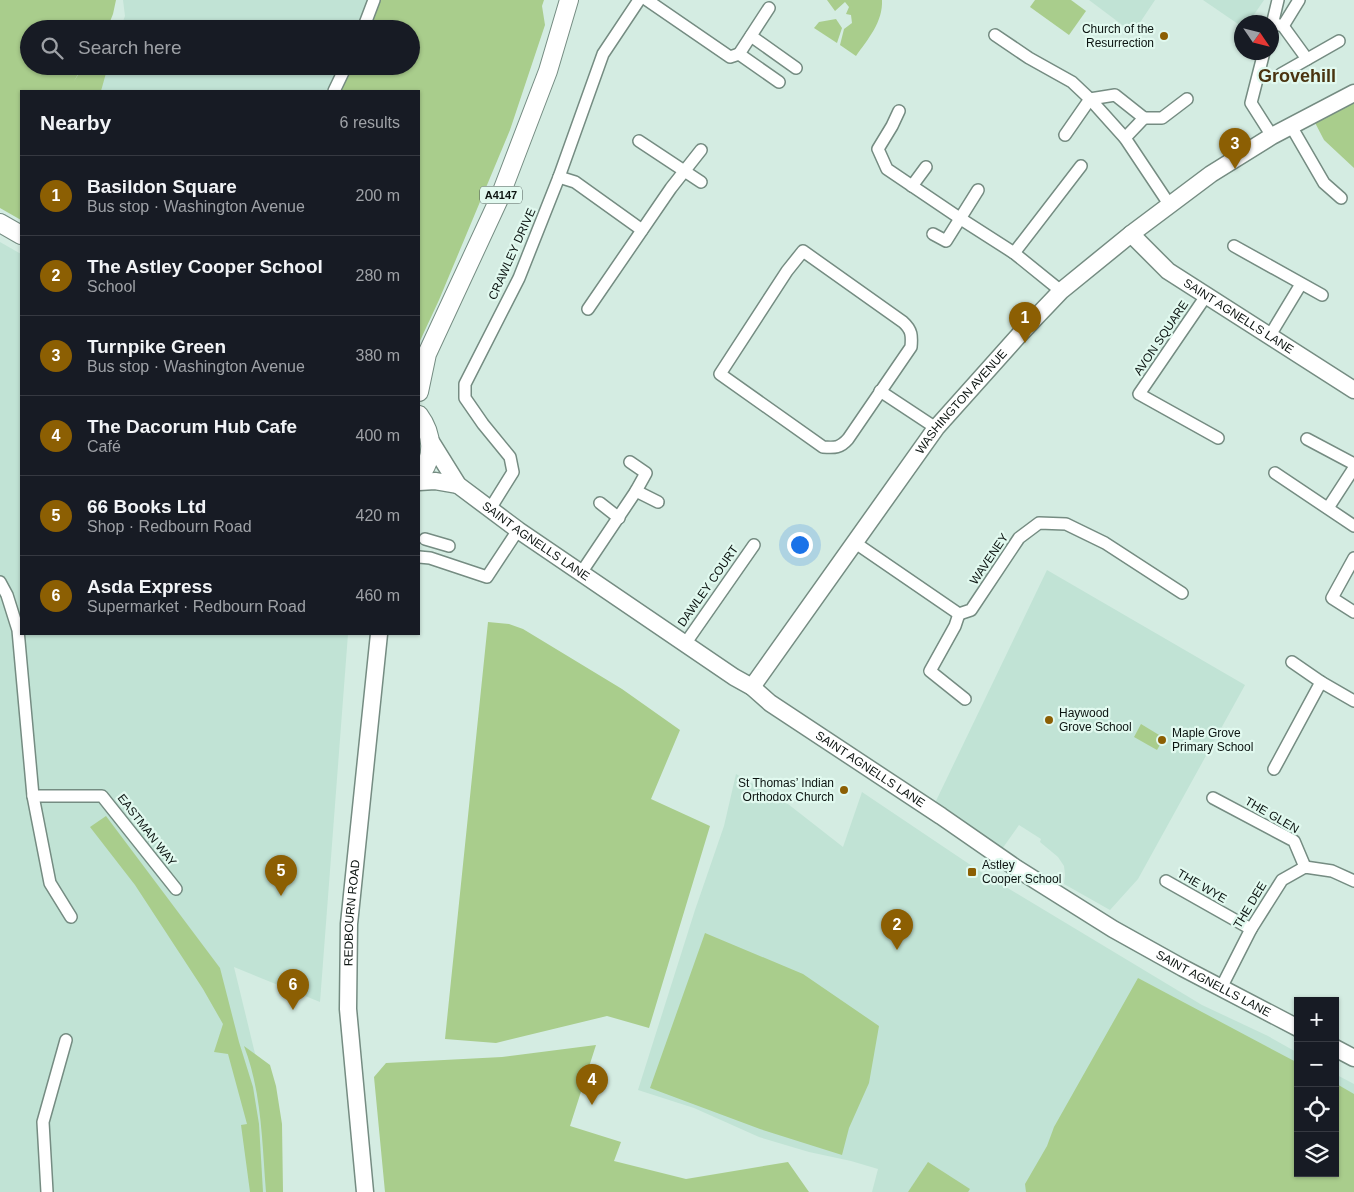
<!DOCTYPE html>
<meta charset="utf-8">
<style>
:root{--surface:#171b24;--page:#20242c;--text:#f1f3f6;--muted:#9ea1a6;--line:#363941;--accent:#8c5f03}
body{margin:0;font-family:Helvetica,sans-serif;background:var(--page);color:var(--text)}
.controls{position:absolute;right:15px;bottom:15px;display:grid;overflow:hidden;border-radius:0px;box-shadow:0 1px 4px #0004}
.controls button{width:45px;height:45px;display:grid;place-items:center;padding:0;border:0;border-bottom:1px solid var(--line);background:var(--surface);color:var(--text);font:25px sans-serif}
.compass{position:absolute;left:1234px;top:15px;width:45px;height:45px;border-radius:50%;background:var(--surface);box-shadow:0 1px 4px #0004;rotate:125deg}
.you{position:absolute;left:799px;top:544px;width:18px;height:18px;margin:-12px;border:4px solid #fff;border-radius:50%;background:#1a73e8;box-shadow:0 0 0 8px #1a73e833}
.badge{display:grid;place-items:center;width:32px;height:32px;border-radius:50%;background:var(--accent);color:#fff;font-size:16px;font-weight:700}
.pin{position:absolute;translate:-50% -41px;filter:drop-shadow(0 1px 2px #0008)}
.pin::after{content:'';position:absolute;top:26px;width:18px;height:15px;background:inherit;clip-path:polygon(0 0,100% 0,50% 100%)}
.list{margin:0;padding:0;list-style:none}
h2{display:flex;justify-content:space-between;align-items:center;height:65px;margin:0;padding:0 20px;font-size:21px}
h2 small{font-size:16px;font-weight:400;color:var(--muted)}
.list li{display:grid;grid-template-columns:32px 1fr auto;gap:15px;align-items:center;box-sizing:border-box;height:80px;padding:0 20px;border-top:1px solid var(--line)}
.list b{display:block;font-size:19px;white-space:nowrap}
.list p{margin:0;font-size:16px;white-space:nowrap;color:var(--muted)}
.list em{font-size:16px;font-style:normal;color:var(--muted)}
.icon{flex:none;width:28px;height:28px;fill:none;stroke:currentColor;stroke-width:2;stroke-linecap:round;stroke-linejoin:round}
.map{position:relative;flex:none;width:1354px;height:1192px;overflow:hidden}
.search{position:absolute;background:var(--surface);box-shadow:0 1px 4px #0004;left:20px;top:20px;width:400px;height:55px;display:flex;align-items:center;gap:12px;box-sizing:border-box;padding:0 18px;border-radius:28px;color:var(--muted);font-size:19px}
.panel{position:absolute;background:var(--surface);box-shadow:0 1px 4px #0004;left:20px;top:90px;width:400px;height:545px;border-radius:0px}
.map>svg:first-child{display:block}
</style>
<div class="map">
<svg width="1354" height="1192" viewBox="0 0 1354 1192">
<rect width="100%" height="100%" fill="#d4ece2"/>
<g fill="#c1e3d5">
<polygon points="123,0 369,0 358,29 120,29 125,16"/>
<polygon points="1089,0 1155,0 1133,33"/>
<polygon points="1203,0 1264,0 1249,22 1242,22 1241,26"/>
<polygon points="107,66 339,66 327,91 99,91"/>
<polygon points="0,242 21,254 21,634 348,634 320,1002 234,967 259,1070 272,1192 0,1192"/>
<polygon points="1047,570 1245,685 1138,879 1110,910 1064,884 1065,875 1064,866 1058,857 1040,842 1041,839 1019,825 1002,849 935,803"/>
<polygon points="736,774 788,804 843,847 862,792 981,872 1202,1005 1268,1036 1298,1053 1298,1173 1335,1173 1335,1074 1354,1084 1354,1192 872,1192 878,1169 851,1161 809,1152 759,1137 694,1108 638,1090 695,910 724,826"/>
</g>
<g fill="#a9cd8c">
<polygon points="0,0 116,0 113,14 107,29 29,29 29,66 83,66 74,81 84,66 108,66 101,91 21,91 21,220 0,208"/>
<polygon points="379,0 544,0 542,6 545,25 510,130 439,300 419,343 419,91 340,91 352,66 411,66 411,29 369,29"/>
<path d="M817 0H882C883 22 868 39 856 56L840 45 844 29 852 23 851 15 846 14 849 7 845 2 835 11 827 0Z"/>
<polygon points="1035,0 1071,0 1086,11 1069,35 1030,7"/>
<polygon points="836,19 842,28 837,43 814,28 819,22"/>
<polygon points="1354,93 1354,168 1324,140 1311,115"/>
<polygon points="488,622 509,624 523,629 622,689 680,730 651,799 710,826 649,1028 607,1016 496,1043 445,1039"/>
<polygon points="1141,724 1164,738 1157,750 1134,737"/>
<polygon points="106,816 220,968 239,1042 253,1087 259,1124 263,1192 250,1192 241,1125 247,1124 228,1054 214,1052 223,1024 203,989 135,885 90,827"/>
<polygon points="705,933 803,974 879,1026 869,1083 849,1128 842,1155 760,1129 650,1088"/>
<polygon points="1138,978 1298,1063 1298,1173 1335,1173 1335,1083 1354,1094 1354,1192 1026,1192 1025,1184 1047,1146 1054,1127"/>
<polygon points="596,1045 570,1126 621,1142 614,1161 686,1179 788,1162 809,1192 385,1192 374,1077 386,1063 502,1057"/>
<path d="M244 1046 270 1065 276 1086 282 1124 283 1192H266C262 1143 262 1093 244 1046Z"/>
<polygon points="928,1162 970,1189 968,1192 908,1192"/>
</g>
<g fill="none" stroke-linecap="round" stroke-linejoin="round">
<g stroke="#758c82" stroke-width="14">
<g id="street">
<polyline points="647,0 730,57 739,54 779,82"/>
<polyline points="1272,23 1283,26 1307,59"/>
<polyline points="1272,25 1278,0"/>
<polyline points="1283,26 1299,0"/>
<polyline points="363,29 374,0"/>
<polyline points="995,35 1029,58 1072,82 1090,99 1125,138 1169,204"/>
<polyline points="751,36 796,68"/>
<polyline points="1264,52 1251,103 1272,136"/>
<polyline points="739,54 769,8"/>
<polyline points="1281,74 1339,41"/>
<polyline points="334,91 346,66"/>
<polyline points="899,111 892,126 878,149 887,169 961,219 1014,253 1061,291"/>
<polyline points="1144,118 1162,118 1187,99"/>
<polyline points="1291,126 1324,183 1341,198"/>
<polyline points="1065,135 1090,99 1115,95 1144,118 1125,138"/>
<polyline points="639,141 701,182"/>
<polyline points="559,177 575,182 642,230"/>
<polyline points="912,186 926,167"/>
<polyline points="933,234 946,241 978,190"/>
<polyline points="1234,246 1322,295"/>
<path d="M803 251 903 322C912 330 912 336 911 347L848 439C840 448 835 448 823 447L720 374 787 271Z"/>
<polyline points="1014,253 1081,166"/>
<polyline points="1206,296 1139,394 1218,438"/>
<polyline points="588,309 671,188 701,150"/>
<polyline points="1269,337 1301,284"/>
<polyline points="880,391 936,428"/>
<polyline points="1307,439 1354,464"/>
<polyline points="1275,473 1354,526"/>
<polyline points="636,491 658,502"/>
<polyline points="600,503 619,518"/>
<polyline points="1328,508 1354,468"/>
<polyline points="490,509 513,472 510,457 483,424 465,398 465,384 519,278 559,177 603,54 639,0"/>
<polyline points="425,539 449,546"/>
<polyline points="854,542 959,614 971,610 1019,538 1039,523 1066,524 1105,543 1182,593"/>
<polyline points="419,557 430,558 487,577 518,530"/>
<polyline points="1354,558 1332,598 1354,612"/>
<polyline points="581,573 636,491 646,473 630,462"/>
<polyline points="0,582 7,595 18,630 33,796 50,883 71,917"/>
<polyline points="959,614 955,626 930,671 965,699"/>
<polyline points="685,644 754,545"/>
<polyline points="1292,662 1321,682 1354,701"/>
<polyline points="1274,769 1321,682"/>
<polyline points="33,796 102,796 176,889"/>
<polyline points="1213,798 1294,841 1305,867"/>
<polyline points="1166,881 1251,929"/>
<polyline points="1221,988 1251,929 1282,880 1305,867 1332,871 1354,881"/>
<polyline points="47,1192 43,1122 66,1040"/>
</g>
</g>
<g stroke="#758c82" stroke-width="19">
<g id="secondary">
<path id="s1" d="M1131 234 1168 271 1354 390"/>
<path id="s2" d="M430 440 458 485 518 530 734 677 752 687 770 703 941 816 1016 868 1113 929 1183 968 1298 1028"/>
<polyline points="419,482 435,481 458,485"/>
<path id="s3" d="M752 687 936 428 1020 334 1061 291 1131 234 1211 174 1272 136 1354 93"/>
<polyline points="1335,1048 1354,1058"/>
<path id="s4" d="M365 1192 348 1009 349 924 379 634"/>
</g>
</g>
<g stroke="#758c82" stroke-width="20">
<g id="primary">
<polyline points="0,223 21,235"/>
<polyline points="419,392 427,354 499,199 548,71 569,0"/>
<path d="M419 415C433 434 435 458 419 476"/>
</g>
</g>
<use href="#street" stroke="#fff" stroke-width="11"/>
<use href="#secondary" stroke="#fff" stroke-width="16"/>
<use href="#primary" stroke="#fff" stroke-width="18"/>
</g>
<g fill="#8c5f03" stroke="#e1f9ef" stroke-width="2">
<circle cx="1164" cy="36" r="5"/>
<circle cx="1049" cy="720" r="5"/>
<circle cx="1162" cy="740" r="5"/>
<circle cx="844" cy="790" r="5"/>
<rect x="967" y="867" width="10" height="10" rx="2.5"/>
</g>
<g text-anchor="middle" stroke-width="4.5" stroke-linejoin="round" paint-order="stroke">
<rect fill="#e1f9ef" stroke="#4c5954" stroke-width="1" x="480" y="186.5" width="42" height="17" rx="4"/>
<g font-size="11" font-weight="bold" fill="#0c1411">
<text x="501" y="199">A4147</text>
</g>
<g font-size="12" fill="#0c1411" stroke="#e1f9ef" text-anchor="start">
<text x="1154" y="33" text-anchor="end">Church of the<tspan x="1154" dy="14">Resurrection</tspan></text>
<text x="1059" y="717">Haywood<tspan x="1059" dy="14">Grove School</tspan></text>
<text x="1172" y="737">Maple Grove<tspan x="1172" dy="14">Primary School</tspan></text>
<text x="834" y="787" text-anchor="end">St Thomas’ Indian<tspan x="834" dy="14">Orthodox Church</tspan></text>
<text x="982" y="869">Astley<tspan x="982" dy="14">Cooper School</tspan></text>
</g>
<g font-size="12" fill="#0c1411" stroke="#e1f9ef">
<text transform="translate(512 254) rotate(-66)" y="4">CRAWLEY DRIVE</text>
<text dy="4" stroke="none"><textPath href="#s1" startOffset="136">SAINT AGNELLS LANE</textPath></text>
<text transform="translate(1161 338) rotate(-56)" y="4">AVON SQUARE</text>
<text dy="4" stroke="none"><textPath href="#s3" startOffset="354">WASHINGTON AVENUE</textPath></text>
<text dy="4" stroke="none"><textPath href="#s2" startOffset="149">SAINT AGNELLS LANE</textPath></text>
<text transform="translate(989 559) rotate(-56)" y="4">WAVENEY</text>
<text transform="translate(708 586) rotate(-55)" y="4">DAWLEY COURT</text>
<text dy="4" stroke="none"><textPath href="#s2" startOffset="554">SAINT AGNELLS LANE</textPath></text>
<text transform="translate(1272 815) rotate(30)" y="4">THE GLEN</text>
<text transform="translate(147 830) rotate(52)" y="4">EASTMAN WAY</text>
<text transform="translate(1202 886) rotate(30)" y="4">THE WYE</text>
<text transform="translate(1250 905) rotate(-59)" y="4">THE DEE</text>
<text dy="4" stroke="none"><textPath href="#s4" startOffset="280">REDBOURN ROAD</textPath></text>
<text dy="4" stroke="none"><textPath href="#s2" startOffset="959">SAINT AGNELLS LANE</textPath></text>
</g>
<g font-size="18" font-weight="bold" fill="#4a3410" stroke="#e1f9ef">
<text x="1297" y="82">Grovehill</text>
</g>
</g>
</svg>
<div class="controls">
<button>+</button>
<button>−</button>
<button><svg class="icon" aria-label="locate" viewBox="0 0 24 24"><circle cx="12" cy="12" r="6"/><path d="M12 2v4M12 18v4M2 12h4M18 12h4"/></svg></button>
<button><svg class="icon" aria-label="layers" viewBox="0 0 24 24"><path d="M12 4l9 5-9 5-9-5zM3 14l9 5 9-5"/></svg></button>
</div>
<svg class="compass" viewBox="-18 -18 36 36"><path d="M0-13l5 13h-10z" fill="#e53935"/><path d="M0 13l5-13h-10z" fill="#9ea1a6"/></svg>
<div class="you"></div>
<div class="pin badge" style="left:1025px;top:343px">1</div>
<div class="pin badge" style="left:897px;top:950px">2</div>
<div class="pin badge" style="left:1235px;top:169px">3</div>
<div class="pin badge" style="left:592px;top:1105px">4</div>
<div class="pin badge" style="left:281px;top:896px">5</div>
<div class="pin badge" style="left:293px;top:1010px">6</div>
<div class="search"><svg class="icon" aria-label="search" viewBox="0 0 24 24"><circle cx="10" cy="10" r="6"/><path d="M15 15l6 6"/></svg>Search here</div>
<section class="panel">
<h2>Nearby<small>6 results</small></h2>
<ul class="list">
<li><span class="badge">1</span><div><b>Basildon Square</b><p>Bus stop · Washington Avenue</p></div><em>200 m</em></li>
<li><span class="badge">2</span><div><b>The Astley Cooper School</b><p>School</p></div><em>280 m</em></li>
<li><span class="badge">3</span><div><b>Turnpike Green</b><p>Bus stop · Washington Avenue</p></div><em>380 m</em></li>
<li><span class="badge">4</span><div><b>The Dacorum Hub Cafe</b><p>Café</p></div><em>400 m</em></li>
<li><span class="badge">5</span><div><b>66 Books Ltd</b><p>Shop · Redbourn Road</p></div><em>420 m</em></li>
<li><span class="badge">6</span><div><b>Asda Express</b><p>Supermarket · Redbourn Road</p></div><em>460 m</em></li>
</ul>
</section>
</div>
